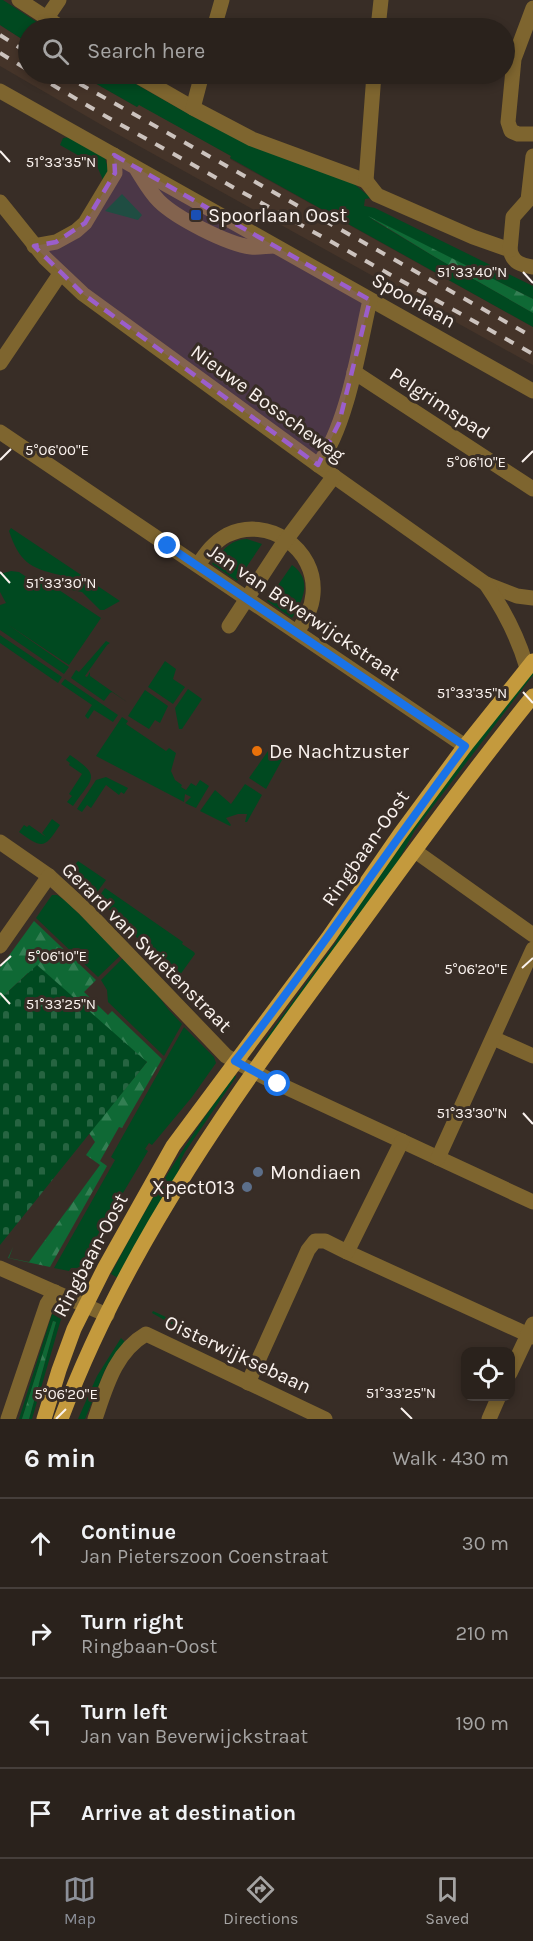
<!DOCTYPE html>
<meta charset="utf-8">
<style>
:root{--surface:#2a221c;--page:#362f29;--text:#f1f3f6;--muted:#a5a4a3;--line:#463f3b;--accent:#8c9099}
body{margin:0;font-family:Karla,sans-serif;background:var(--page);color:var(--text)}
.controls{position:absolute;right:18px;bottom:18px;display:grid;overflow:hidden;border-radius:12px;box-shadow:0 3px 9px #0003}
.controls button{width:54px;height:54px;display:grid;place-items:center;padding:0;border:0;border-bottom:2px solid var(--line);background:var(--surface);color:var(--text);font:30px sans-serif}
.stop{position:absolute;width:18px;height:18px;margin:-14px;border:4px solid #1a73e8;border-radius:50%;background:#fff}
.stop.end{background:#1a73e8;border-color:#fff;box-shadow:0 2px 6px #0008}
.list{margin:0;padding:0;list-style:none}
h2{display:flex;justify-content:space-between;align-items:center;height:78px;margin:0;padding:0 24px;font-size:26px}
h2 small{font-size:20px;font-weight:400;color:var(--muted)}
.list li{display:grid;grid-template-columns:39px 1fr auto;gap:18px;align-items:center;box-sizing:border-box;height:90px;padding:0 24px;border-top:2px solid var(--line)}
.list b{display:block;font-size:22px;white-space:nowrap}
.list p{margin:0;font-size:20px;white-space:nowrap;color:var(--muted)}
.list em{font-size:20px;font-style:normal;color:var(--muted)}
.icon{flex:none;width:33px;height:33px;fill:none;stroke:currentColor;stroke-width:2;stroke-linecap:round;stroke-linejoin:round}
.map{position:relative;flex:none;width:533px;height:1419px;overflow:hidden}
.search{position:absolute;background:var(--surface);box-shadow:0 3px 9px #0003;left:18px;right:18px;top:18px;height:66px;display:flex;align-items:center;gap:15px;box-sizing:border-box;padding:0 21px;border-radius:33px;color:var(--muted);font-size:22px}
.sheet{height:438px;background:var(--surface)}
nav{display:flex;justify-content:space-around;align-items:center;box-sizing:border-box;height:84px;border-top:2px solid var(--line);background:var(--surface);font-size:16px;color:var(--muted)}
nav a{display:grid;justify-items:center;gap:3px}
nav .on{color:var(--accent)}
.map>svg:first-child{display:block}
</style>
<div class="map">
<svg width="533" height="1419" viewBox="0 0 533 1419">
<defs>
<pattern id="forest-firs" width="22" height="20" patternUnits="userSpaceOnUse" patternTransform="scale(1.5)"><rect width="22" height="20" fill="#0f6935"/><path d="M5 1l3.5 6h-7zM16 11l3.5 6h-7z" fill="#337f53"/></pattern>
<pattern id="cemetery-stones" width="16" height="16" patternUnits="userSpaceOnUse" patternTransform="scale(1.5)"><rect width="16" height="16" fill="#004920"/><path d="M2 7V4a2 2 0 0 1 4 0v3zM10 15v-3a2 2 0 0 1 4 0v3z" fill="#266441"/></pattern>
</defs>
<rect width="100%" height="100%" fill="#382d26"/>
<polygon fill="#453429" points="0,25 28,43 28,74 79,74 137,107 139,104 231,156 230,159 533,327 533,365 112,131 0,66"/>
<g fill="#004920">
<polygon points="0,0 3,0 46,28 28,28 28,43 0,25"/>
<polygon points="79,74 118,74 194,117 347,178 371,198 365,199 364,206 375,208 533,286 533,299 370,218 435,257 533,313 533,327 230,158 231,156 139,105 137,107"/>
<polygon points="71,137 105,158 109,172 103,180 97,166 60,145 63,138"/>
<polygon points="122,194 142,215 138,220 105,211"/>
<path d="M11 528 120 601 104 610H100L82 592 67 589 57 582 61 578 60 575C29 568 19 561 9 531Z"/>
<path d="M247 539 262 544 237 581 212 564C222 551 229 540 247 539Z"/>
<path d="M292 565C313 580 303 600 292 618L267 601Z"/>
<polygon points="11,571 19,572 28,578 38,576 101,618 69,665 7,624 69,667 64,674 0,630 0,605 6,603 0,592 0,574"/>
<polygon points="0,635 62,677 58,683 0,643"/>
<polygon points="106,641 110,643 107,645 85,676 87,677 90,672 90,676 127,702 112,692 110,693 104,701 71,678 76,670 79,672"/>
<polygon points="165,661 176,669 173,679 185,687 173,704 148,687"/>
<polygon points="533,669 533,675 415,830 396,865 356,922 351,920 350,922 354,925 268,1043 265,1040 336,942 349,916 458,765"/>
<polygon points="65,679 118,715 113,722 94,710 88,719 85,716 92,705 61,684"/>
<polygon points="188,689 202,699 182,729 179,729 175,708"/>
<polygon points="145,690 168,706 160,723 155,720 149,729 128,716"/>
<polygon points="122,717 128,721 126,724 166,751 169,748 176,753 171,771 175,780 182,785 181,787 186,790 191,783 196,786 200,780 209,786 196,808 185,803 191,797 185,794 184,802 96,756"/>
<polygon points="268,751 282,760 266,789 249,778"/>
<path d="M70 755C102 777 93 777 73 806L67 802 72 796 69 794 82 774 69 765 70 763 66 760Z"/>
<polygon points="106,777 128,788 124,794 121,792 119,795 106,785 91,808 87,805 82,812 77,809 96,780"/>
<polygon points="245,784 262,795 247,822 245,822 247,814 238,814 226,818 231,825 230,826 200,811 215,790 231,804"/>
<path d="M52 819 60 825C44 849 43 849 19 832L24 825 27 827 29 825 46 837 42 833Z"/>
<polygon points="78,861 106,880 95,895 71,870"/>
<polygon points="105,888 183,942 182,944 194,952 195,954 177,979 110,910 106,908 107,906 98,898"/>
<polygon points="52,895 57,895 66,901 121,955 98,977 36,918"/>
<polygon points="123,958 151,986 168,1009 182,1024 164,1056 108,1002 107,990 101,980"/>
<polygon points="184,1027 214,1057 216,1063 192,1097 152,1145 149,1143 145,1149 148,1151 117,1203 82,1268 71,1268 69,1271 54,1268 115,1160 111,1157"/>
<path d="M235 1075 236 1077 185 1152 181 1160 178 1173 120 1279 111 1274C147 1204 188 1138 235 1075Z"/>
<polygon points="153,1311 241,1352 241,1355 249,1355 242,1361 230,1357 152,1313"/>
<polygon points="52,1314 61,1319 32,1419 29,1419 56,1322 53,1321 22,1419 19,1419"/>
<polygon points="121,1338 125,1342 105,1370 85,1419 78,1419 97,1376"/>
</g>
<g fill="url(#forest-firs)">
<polygon points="368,216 533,299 533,313 435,257"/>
<polygon points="34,921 96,980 84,992 108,1015 112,1011 162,1059 122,1128 119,1127 100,1161 107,1166 50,1267 8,1258 13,1247 9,1258 29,1262 100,1165 86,1155 95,1142 89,1133 147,1062 28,973 0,999 0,968"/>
<polygon points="53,1321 56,1322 29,1419 22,1419"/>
</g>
<polygon fill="url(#cemetery-stones)" points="37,965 147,1062 0,1245 0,999"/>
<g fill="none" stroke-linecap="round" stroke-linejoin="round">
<g stroke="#7e652f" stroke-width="15">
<polyline points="19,0 62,28"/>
<polyline points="533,8 514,59 508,122 511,131 518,134 533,134"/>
<polyline points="46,19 59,0"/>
<polyline points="214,28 222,0"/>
<polyline points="378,28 381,0"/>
<polyline points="134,74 193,108 252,139 366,181"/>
<polyline points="0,91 533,391"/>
<polyline points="193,108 202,74"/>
<path d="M137 170C144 181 150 192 159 201 176 218 227 244 251 247 258 248 267 246 274 246"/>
<path d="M366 181 377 195 473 237 510 250C513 263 521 265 533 267"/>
<polyline points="366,181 374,74"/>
<polyline points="0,202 45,258 83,294 318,465 486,584 517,596 533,598"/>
<polyline points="34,246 56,242 76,231 85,223 115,173 114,155"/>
<polyline points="510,250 513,217 528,200 533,156"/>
<polyline points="0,363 60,274"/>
<polyline points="354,372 533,489"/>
<polyline points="0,432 465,746"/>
<path d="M318 465C347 427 359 348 370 300"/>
<path d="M198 565C206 553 214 542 227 535 268 515 317 549 313 594 312 609 305 620 297 632"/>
<path d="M486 584C504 610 518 637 527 668"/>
<polyline points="229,626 280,548 334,476"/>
<polyline points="0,842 49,876 85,909 226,1056 268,1079 533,1202"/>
<polyline points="415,851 533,935"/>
<polyline points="0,946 49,876"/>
<polyline points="493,1038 533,1056"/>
<polyline points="438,1158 533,949"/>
<polyline points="347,1252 533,1337"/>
<polyline points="0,1268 107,1315"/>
<polyline points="510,1373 533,1324"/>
<polyline points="248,1383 308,1250 315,1241 325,1241 347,1252 402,1141"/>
<polyline points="8,1419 47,1304 55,1292"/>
<path d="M95 1419C106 1387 115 1352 146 1334L325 1419"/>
<polyline points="489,1419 499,1396"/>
</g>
<g stroke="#c49a3d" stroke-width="15">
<polyline points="44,1419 59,1370 74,1329 104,1269 173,1146 328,938 400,834 465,746 533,661"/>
<path d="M61 1419C127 1242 239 1089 350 939 410 857 469 775 533 696"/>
</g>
<g stroke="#ccc3be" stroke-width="4" stroke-dasharray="10 10" stroke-linecap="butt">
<polyline points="0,35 28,53"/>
<polyline points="0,53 28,70"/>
<polyline points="34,74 107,117 533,354"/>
<polyline points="62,74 533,337"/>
</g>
</g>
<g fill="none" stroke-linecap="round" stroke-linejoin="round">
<path stroke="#1a73e8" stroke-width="8" d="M168 546 465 746C387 851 315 959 235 1061L278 1084"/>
</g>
<path fill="#9b5ecb" fill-opacity="0.2" stroke="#9b5ecb" stroke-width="4.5" stroke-dasharray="12 8" stroke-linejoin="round" d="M114 155 370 300 339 423 318 465 83 294 34 246 56 242 85 223 115 173Z"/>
<path fill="none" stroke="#faf2ee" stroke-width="2" d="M0 151 10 162M523 272 533 283M0 460 11 449M522 462 533 451M0 572 10 583M523 692 533 703M0 966 11 956M522 968 533 958M0 993 10 1004M523 1113 533 1124M401 1408 412 1419M56 1419 66 1409"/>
<rect fill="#1a4fb4" stroke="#382d26" stroke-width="2" x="190" y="209" width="12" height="12" rx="3"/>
<circle fill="#e8710a" stroke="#382d26" stroke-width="2" cx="257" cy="751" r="6"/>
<g fill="#5c6f8a" stroke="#382d26" stroke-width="2">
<circle cx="258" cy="1172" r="6"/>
<circle cx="247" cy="1187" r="6"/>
</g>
<g text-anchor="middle" stroke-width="6" stroke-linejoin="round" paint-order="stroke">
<g font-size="20" fill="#faf2ee" stroke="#382d26" text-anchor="start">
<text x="208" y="222">Spoorlaan Oost</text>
<text x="269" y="758">De Nachtzuster</text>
<text x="270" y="1179">Mondiaen</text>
<text x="235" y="1194" text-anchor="end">Xpect013</text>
</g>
<g font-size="20" fill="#faf2ee" stroke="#382d26">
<text transform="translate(414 300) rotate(29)" y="7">Spoorlaan</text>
<text transform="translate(268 403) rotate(36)" y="7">Nieuwe Bosscheweg</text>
<text transform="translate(440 403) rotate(33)" y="7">Pelgrimspad</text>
<text transform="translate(304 612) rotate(34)" y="7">Jan van Beverwijckstraat</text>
<text transform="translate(365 848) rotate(-55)" y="7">Ringbaan-Oost</text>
<text transform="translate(147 947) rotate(45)" y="7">Gerard van Swietenstraat</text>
<text transform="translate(90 1255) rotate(-62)" y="7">Ringbaan-Oost</text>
<text transform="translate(238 1354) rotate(25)" y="7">Oisterwijksebaan</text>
</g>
</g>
<g font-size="15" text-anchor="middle" fill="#faf2ee" stroke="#382d26" stroke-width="6" stroke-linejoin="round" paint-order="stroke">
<text x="61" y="167">51°33'35"N</text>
<text x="472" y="277">51°33'40"N</text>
<text x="57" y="455">5°06'00"E</text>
<text x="476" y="467">5°06'10"E</text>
<text x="61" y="588">51°33'30"N</text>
<text x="472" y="698">51°33'35"N</text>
<text x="57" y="961">5°06'10"E</text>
<text x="476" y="974">5°06'20"E</text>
<text x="61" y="1009">51°33'25"N</text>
<text x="472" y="1118">51°33'30"N</text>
<text x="401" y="1398">51°33'25"N</text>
<text x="66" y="1399">5°06'20"E</text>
</g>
</svg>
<div class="controls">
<button><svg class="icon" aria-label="locate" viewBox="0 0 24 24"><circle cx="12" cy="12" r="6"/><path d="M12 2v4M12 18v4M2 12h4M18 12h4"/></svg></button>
</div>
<div class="stop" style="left:278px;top:1084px"></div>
<div class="stop end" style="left:168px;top:546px"></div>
<div class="search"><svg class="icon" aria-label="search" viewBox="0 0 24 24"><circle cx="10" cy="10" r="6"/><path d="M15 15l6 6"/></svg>Search here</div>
</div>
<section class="sheet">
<h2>6 min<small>Walk · 430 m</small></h2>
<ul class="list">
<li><svg class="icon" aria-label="ahead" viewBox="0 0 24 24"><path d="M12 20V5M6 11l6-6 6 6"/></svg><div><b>Continue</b><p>Jan Pieterszoon Coenstraat</p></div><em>30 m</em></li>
<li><svg class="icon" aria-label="right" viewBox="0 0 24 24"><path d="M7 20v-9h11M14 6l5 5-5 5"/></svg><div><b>Turn right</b><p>Ringbaan-Oost</p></div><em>210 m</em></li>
<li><svg class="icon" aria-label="left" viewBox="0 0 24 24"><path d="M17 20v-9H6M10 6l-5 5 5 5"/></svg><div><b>Turn left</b><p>Jan van Beverwijckstraat</p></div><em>190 m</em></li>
<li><svg class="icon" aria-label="arrive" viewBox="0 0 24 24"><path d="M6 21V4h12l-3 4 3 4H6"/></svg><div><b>Arrive at destination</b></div></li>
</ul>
</section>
<nav>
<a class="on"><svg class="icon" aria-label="map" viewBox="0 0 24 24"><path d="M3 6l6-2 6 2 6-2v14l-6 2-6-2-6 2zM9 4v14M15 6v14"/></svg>Map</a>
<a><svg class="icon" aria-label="directions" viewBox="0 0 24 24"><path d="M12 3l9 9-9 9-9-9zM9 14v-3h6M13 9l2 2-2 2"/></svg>Directions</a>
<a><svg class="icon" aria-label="saved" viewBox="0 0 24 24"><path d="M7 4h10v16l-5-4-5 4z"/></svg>Saved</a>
</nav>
